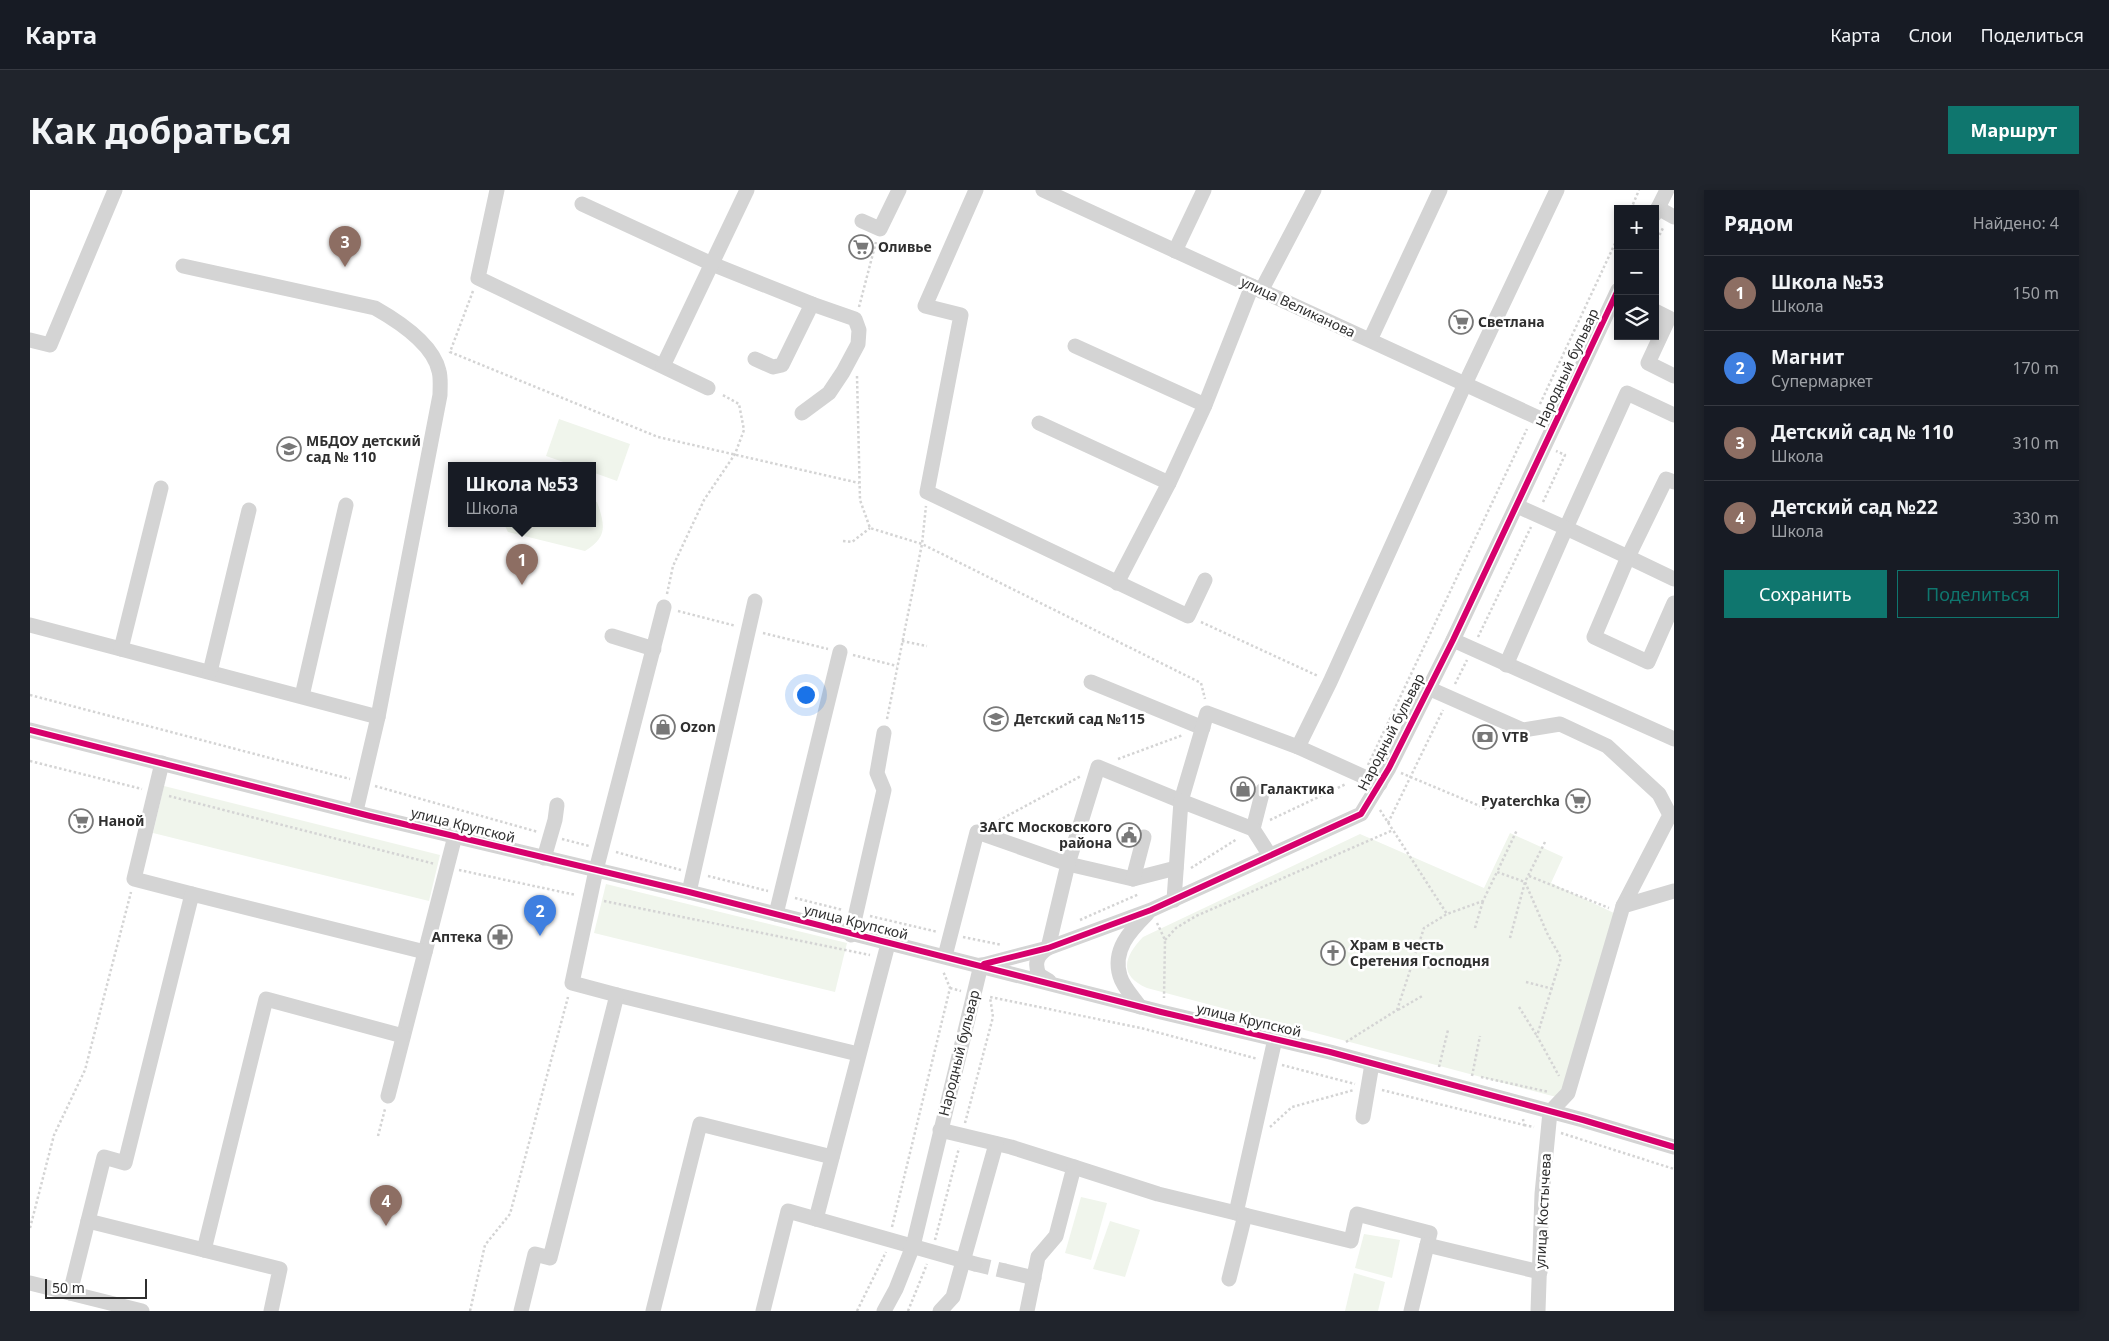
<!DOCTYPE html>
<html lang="ru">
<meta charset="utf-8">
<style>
:root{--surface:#171b24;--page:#20242c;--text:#f1f3f6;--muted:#9ea1a6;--line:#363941;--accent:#0f766e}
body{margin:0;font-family:"Noto Sans",sans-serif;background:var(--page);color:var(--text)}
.controls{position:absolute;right:15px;top:15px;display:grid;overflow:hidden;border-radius:0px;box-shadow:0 2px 8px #0003}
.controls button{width:45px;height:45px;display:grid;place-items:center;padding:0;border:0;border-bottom:1px solid var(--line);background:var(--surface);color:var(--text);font:25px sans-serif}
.scale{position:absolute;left:15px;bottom:12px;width:102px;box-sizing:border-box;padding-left:5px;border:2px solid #2f2f2f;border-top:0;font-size:14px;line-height:18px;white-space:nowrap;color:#2f2f2f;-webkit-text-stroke:4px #fff;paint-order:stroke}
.you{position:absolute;left:775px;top:504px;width:18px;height:18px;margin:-12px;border:4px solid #fff;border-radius:50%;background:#1a73e8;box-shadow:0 0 0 8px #1a73e833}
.badge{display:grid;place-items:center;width:32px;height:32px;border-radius:50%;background:var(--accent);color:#fff;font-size:16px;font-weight:700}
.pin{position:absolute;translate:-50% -41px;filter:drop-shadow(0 1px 2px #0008)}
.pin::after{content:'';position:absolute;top:26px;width:18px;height:15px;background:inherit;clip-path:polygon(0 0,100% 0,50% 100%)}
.popup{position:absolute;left:418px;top:272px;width:148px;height:65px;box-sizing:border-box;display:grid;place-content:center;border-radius:0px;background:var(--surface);filter:drop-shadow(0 1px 4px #0005);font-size:16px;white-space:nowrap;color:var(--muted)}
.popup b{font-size:19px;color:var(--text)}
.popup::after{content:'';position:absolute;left:50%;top:100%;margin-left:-10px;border:10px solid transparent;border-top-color:var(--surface)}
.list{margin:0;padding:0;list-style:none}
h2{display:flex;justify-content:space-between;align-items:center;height:65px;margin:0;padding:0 20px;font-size:21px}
h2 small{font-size:16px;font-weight:400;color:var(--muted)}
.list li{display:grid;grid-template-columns:32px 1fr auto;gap:15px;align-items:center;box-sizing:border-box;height:75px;padding:0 20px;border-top:1px solid var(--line)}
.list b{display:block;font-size:19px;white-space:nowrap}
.list p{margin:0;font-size:16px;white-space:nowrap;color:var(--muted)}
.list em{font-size:16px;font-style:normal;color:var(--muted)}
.actions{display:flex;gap:10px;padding:15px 20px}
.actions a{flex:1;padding:11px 0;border:1px solid var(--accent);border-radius:0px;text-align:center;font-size:18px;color:var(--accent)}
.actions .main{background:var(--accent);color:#fff}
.icon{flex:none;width:28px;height:28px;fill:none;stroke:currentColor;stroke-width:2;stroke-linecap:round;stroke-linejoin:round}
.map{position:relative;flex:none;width:1644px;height:1121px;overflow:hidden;border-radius:0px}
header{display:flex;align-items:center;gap:30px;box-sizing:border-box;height:70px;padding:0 25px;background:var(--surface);border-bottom:1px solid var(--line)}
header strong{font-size:24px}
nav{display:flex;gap:28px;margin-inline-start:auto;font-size:18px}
.intro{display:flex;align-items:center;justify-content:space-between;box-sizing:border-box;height:120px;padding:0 30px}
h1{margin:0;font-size:35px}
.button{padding:12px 22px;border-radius:0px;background:var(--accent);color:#fff;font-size:18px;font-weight:700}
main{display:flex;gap:30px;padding:0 30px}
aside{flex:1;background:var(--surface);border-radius:0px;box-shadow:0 2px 8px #0003}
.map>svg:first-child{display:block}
</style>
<header>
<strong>Карта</strong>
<nav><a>Карта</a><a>Слои</a><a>Поделиться</a></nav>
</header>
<div class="intro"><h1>Как добраться</h1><a class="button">Маршрут</a></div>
<main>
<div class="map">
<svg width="1644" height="1121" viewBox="0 0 1644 1121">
<rect width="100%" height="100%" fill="#fff"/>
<g fill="#f0f5ec">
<polygon points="529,229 600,254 587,291 562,282 562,276 545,276 516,266"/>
<path d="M562 311 567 312C575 335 578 347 555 361L478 342 474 334H562Z"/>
<polygon points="134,596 410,665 399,711 123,643"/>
<path d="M1480 643 1533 667 1521 693 1586 724 1530 908 1117 798C1088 785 1094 767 1113 747L1330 644 1454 698Z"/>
<polygon points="576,694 817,753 805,802 564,743"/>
<polygon points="1051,1007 1077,1013 1061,1070 1035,1063"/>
<polygon points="1080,1031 1110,1040 1095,1087 1063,1079"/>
<polygon points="1334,1044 1370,1050 1362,1088 1325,1078"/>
<polygon points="1324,1083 1355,1092 1348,1121 1315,1121"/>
</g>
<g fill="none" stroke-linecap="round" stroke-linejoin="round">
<polyline stroke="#d5d5d5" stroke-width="15" stroke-dasharray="15 8" stroke-linecap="butt" points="945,1074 975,1081"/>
<g stroke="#d4d4d4" stroke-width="2.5" stroke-dasharray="2.5 2.5" stroke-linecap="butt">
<polyline points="1601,19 1609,0"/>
<polyline points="1625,54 1633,38"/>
<polyline points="443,101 420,162 628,247 829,293"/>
<polyline points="829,117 846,52"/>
<polyline points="827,186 830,310 840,338 892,354 1171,493 1175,509"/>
<polyline points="1510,214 1588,47"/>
<polyline points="1513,312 1535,265 1526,261"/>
<polyline points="813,351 822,352 840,338"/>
<polyline points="637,404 643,376 674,310 705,264 714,240 709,214 691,204"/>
<polyline points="648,421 706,436"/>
<polyline points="1171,432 1288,486"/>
<polyline points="733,443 798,459"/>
<polyline points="1448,447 1501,337"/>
<polyline points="872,451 897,456"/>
<polyline points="823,465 867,476"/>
<polyline points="1425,494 1437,470"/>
<polyline points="0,505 320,589"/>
<polyline points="857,529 892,354 896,316"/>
<polyline points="1088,569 1153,545"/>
<polyline points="0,571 112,599"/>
<polyline points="1338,575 1497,239"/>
<polyline points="1371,583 1457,619"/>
<polyline points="345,596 508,642"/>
<polyline points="139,606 405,674"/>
<polyline points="1350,620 1417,724"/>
<polyline points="1240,630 1316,594"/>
<polyline points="964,633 1051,586"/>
<polyline points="1358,633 1413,520"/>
<polyline points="532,649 559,656"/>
<polyline points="1515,652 1495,692 1517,743 1531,768 1507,846 1529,886"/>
<polyline points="586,662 651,680"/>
<polyline points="1161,678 1207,649"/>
<polyline points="429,680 546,705"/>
<polyline points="678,686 738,701"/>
<polyline points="1499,686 1579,718"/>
<polyline points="765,708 813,720"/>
<polyline points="574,711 840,765"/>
<polyline points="840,726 908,742"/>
<polyline points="1050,730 1109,704"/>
<polyline points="1127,733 1135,750 1134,808"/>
<polyline points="1445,738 1453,711"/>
<polyline points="933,747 972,755"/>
<polyline points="1480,748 1495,692 1467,682 1487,640"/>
<polyline points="1135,750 1146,738 1166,726 1363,640"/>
<polyline points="1383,773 1401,778"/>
<polyline points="1496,792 1523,799"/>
<polyline points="920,798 931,801"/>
<polyline points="1489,817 1507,846"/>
<polyline points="1368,820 1394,805"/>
<polyline points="1316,852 1367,820 1394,738 1417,724 1453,711 1467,682"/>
<polyline points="1252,875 1325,894"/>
<polyline points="1409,877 1418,840"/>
<polyline points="1442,886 1450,846"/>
<polyline points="1451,887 1519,902"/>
<polyline points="1352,900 1494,935 1493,929"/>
<polyline points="935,933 963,827 960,807 1111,838 1228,869"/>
<polyline points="1494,935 1504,937"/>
<polyline points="1240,937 1262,917 1324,900"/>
<polyline points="1531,943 1644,979"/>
<polyline points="348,946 355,919"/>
<polyline points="862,1037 920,798 913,781"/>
<polyline points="0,1038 24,945 55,880 101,702"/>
<polyline points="905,1050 929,958"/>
<polyline points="440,1121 455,1055 480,1024 538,807"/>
<polyline points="827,1121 856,1062"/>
<polyline points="878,1121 897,1074"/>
</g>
<g stroke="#d4d4d4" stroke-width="15">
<polyline points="467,0 448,88 678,198"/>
<polyline points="946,0 895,116 931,125 897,302 1158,426 1175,390"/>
<polyline points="1013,0 1524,235"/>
<polyline points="552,14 682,74 782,114 752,175 743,177 725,169"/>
<polyline points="1628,18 1644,27"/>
<polyline points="1625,24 1637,0"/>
<polyline points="832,31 850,39 869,0"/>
<polyline points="1145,61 1174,0"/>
<path d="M153 76 345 118C368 131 403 154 409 181 411 188 410 197 410 205L348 527"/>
<polyline points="1231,101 1284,0"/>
<polyline points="1625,121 1639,128 1618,173 1644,186"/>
<polyline points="0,150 20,155 85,0"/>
<polyline points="1340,150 1410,0"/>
<polyline points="1045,156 1175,215"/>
<polyline points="633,176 717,0"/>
<polyline points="772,223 799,203 813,182 828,154 829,140 825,129 782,114"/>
<polyline points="1009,233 1139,293"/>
<polyline points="1487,316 1536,338 1597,203 1644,225"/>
<polyline points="1644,389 1598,367 1564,447 1618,472 1644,413"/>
<polyline points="1087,393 1139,293 1175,215 1222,96"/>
<polyline points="0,435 348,527 326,621"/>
<polyline points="582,446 624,459"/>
<polyline points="1423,450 1644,549"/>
<polyline points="91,459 131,298"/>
<polyline points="1476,475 1536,338 1598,367 1636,289 1644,292"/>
<polyline points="180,482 219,320"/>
<polyline points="1061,492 1173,538"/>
<polyline points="1398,498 1493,540 1530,534 1577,556 1629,604 1640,625 1593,716"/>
<polyline points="272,506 316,315"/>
<polyline points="0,540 340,626 659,702 1131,822 1300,862 1553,930 1644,957"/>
<polyline points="132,573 104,689 162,704"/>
<polyline points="1350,594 1268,557 1300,492 1435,194 1527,0"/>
<polyline points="1223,639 1233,600"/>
<polyline points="514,668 525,630 527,615"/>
<polyline points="1146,678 1103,689 1038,674 1068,577 1151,611 1177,523 1268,557"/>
<polyline points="1103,689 1114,647"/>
<polyline points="659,702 725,411"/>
<polyline points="1144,710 1151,611 1223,639 1239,664"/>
<polyline points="746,724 810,462"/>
<polyline points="821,745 854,600 847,583 854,543"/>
<path d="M915 766 947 642 1038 674 1018 758C1007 765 1004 773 1009 785L1019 791"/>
<polyline points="953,775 1018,758 1121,720 1331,624 1359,578 1423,450 1588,100"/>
<polyline points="587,805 828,864"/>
<path d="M1110 817C1104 808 1093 797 1090 786 1082 760 1100 741 1117 724"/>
<polyline points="358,906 425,646"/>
<polyline points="1520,922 1538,903 1593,716 1644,701"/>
<polyline points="1333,927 1342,874"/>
<polyline points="910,940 981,957 1044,977 1026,1046 1008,1067 997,1121"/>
<polyline points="1044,977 1128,1004 1321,1051 1327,1024 1400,1043 1381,1121"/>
<polyline points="1206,1023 1245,849"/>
<polyline points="786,1029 858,754"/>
<polyline points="58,1031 250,1079 241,1121"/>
<polyline points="1397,1055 1510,1082"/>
<polyline points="174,1060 236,809 373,846"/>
<polyline points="975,1081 1004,1088"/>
<polyline points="1199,1089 1215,1025"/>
<polyline points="0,1093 112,1121"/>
<polyline points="40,1103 74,967 95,973 162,704 395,762"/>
<polyline points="491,1121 505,1064 520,1068 587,805 542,793 566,680 634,417"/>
<polyline points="623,1121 670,934 802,967"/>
<polyline points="733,1121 758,1021 945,1074"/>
<polyline points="854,1121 866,1099 883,1056 951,775"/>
<polyline points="910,1121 923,1107 966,954"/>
<polyline points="1508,1121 1512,1004 1520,922"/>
</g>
<g stroke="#fff" stroke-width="9">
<g id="cycleway">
<polyline points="0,540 340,626 659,702 1131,822 1300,862 1553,930 1644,957"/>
<polyline points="954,774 1018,758 1121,720 1331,624 1359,578 1423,450 1588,100"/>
</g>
</g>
<use href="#cycleway" stroke="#d6006c" stroke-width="6"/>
</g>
<defs>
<g id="supermarket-ring" transform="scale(1.25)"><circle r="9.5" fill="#fff" stroke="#787878" stroke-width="1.5"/><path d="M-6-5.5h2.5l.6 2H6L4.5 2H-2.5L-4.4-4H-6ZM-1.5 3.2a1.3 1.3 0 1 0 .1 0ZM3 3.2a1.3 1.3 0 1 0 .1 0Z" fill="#787878"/></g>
<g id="school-ring" transform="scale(1.25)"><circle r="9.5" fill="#fff" stroke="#787878" stroke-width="1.5"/><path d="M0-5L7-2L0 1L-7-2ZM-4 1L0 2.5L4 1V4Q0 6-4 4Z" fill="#787878"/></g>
<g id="shop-ring" transform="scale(1.25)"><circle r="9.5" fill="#fff" stroke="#787878" stroke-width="1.5"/><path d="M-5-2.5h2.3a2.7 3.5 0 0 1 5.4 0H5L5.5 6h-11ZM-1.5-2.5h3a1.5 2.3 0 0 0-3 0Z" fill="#787878"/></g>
<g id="bank-ring" transform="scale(1.25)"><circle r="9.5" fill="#fff" stroke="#787878" stroke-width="1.5"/><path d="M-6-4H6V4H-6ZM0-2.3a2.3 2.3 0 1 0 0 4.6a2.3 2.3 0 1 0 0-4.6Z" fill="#787878"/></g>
<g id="civic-ring" transform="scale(1.25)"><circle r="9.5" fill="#fff" stroke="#787878" stroke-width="1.5"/><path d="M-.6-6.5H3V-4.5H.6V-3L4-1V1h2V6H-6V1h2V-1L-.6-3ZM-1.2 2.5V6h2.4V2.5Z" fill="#787878"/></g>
<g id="pharmacy-ring" transform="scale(1.25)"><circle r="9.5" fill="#fff" stroke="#787878" stroke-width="1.5"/><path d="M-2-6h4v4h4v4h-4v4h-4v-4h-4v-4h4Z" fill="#787878"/></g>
<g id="church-ring" transform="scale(1.25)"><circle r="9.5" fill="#fff" stroke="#787878" stroke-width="1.5"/><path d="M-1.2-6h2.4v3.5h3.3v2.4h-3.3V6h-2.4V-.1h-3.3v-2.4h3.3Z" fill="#787878"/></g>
</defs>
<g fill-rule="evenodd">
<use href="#supermarket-ring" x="831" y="57"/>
<use href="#supermarket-ring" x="1431" y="132"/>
<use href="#school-ring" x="259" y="259"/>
<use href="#school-ring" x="966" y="529"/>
<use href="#shop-ring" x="633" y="537"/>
<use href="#bank-ring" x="1455" y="547"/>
<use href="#shop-ring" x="1213" y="599"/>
<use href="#supermarket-ring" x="1548" y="611"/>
<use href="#supermarket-ring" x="51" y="631"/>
<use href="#civic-ring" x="1099" y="645"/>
<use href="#pharmacy-ring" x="470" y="747"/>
<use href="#church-ring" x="1303" y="763"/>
</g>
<g text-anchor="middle" stroke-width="5" stroke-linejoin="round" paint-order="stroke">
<g font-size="14" font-weight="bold" fill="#2f2f2f" stroke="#fff" text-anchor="start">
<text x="848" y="62">Оливье</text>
<text x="1448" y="137">Светлана</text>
<text x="276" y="256">МБДОУ детский<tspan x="276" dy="16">сад № 110</tspan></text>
<text x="984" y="534">Детский сад №115</text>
<text x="650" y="542">Ozon</text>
<text x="1472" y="552">VTB</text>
<text x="1230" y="604">Галактика</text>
<text x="1530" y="616" text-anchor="end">Pyaterchka</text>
<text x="68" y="636">Наной</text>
<text x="1082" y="642" text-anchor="end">ЗАГС Московского<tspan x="1082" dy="16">района</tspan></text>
<text x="452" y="752" text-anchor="end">Аптека</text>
<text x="1320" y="760">Храм в честь<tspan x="1320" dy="16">Сретения Господня</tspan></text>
</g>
<g font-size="14" fill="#2f2f2f" stroke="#fff">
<text transform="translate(1268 117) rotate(25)" y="5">улица Великанова</text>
<text transform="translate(1537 178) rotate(-65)" y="5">Народный бульвар</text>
<text transform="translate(1361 542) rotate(-63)" y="5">Народный бульвар</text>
<text transform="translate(433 635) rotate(14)" y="5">улица Крупской</text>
<text transform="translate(826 732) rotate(14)" y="5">улица Крупской</text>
<text transform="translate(1219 830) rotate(13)" y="5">улица Крупской</text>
<text transform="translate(929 863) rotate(-76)" y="5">Народный бульвар</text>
<text transform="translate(1513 1021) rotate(-87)" y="5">улица Костычева</text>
</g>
</g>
</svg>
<div class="controls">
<button>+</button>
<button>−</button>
<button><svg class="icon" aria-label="layers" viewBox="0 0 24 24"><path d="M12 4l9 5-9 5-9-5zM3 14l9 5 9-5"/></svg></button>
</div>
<div class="scale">50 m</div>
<div class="you"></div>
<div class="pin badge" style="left:492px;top:395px;background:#8d6e63">1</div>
<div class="popup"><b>Школа №53</b>Школа</div>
<div class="pin badge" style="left:510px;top:746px;background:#3f7fe0">2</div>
<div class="pin badge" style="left:315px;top:77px;background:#8d6e63">3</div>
<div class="pin badge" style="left:356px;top:1036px;background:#8d6e63">4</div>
</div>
<aside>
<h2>Рядом<small>Найдено: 4</small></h2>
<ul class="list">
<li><span class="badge" style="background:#8d6e63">1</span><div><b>Школа №53</b><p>Школа</p></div><em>150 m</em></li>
<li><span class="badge" style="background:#3f7fe0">2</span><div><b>Магнит</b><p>Супермаркет</p></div><em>170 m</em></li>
<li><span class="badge" style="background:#8d6e63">3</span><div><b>Детский сад № 110</b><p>Школа</p></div><em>310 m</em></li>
<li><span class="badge" style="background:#8d6e63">4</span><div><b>Детский сад №22</b><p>Школа</p></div><em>330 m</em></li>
</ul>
<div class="actions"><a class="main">Сохранить</a><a>Поделиться</a></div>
</aside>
</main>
